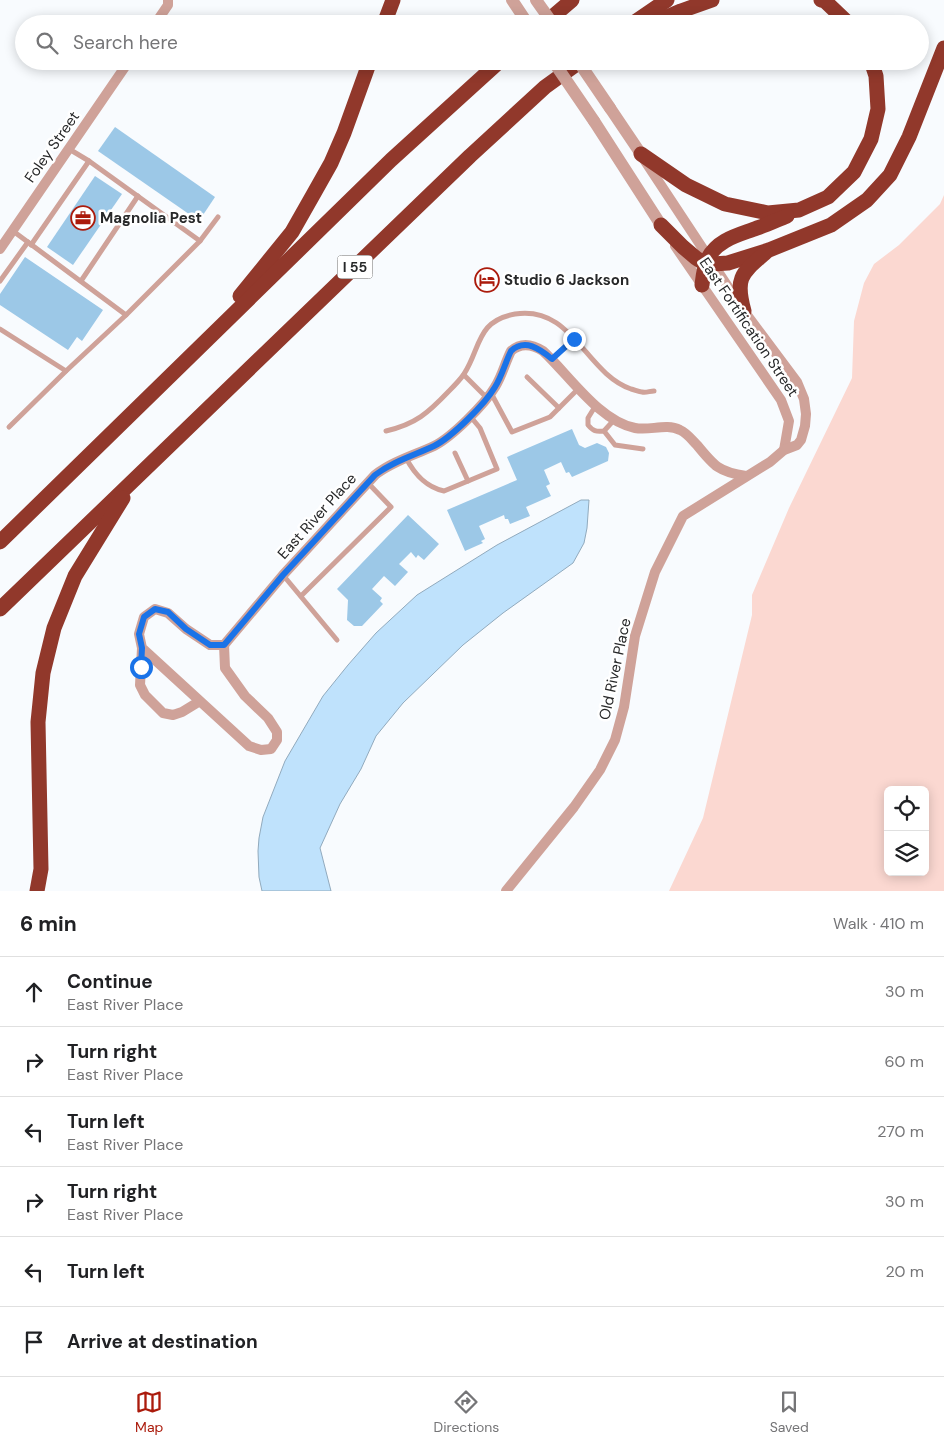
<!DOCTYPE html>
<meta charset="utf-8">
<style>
:root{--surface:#fff;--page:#f2f2f2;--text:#202124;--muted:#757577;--line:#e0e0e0;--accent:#ab1b0c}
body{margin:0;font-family:"DM Sans",sans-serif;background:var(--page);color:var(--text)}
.controls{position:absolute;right:15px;bottom:15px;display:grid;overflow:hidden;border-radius:8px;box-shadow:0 2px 12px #0003}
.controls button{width:45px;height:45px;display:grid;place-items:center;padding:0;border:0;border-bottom:1px solid var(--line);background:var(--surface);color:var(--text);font:25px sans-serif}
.stop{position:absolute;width:15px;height:15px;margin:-11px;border:4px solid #1a73e8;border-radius:50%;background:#fff}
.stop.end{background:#1a73e8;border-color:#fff;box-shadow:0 1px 5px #0008}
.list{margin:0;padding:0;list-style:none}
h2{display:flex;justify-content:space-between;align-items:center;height:65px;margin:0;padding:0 20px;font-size:21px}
h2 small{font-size:16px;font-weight:400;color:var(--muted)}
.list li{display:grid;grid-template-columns:32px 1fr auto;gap:15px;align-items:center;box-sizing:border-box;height:70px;padding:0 20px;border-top:1px solid var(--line)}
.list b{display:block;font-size:19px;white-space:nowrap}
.list p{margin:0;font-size:16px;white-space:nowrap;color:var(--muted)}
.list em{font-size:16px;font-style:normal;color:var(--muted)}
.icon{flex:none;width:28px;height:28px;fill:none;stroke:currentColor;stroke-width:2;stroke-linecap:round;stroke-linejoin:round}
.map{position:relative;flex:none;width:944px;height:891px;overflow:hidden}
.search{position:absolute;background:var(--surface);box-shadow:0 2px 12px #0003;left:15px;right:15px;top:15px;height:55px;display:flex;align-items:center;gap:12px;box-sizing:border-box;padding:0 18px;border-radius:28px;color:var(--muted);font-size:19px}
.sheet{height:485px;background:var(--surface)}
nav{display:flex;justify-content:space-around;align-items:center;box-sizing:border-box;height:70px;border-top:1px solid var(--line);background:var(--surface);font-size:14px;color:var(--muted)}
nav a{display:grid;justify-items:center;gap:2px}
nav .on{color:var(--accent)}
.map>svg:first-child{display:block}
</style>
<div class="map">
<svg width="944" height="891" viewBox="0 0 944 891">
<rect width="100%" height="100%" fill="#f8fbfe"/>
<path fill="#fbd8d1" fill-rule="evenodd" d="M944 195V891H669L703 818 752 615V595L789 508 852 378 854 321 864 283 874 264 899 245 940 204ZM888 790H925V872H888Z"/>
<polygon fill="#bfe2fc" stroke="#91aabd" points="581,500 589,500 587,528 584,543 573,563 503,613 463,645 403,703 376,736 361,769 340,804 320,848 331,891 262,891 259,877 258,851 259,838 263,817 285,761 323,696 348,665 376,633 417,595 497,545"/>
<g fill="#9cc8e7">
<polygon points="115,127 215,197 199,221 98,151"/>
<polygon points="95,176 122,194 73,265 47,247"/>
<polygon points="25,257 103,310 82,341 77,337 68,350 0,305 0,294"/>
<polygon points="572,429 579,445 585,448 597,443 606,447 609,453 608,461 572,477 569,472 566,473 561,462 544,470 550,484 546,486 551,496 526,507 530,516 510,524 508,519 505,519 504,515 479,526 485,539 481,541 483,543 465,551 447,510 517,480 507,457"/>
<polygon points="408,515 439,544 424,560 418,555 416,558 411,552 399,564 408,572 395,586 384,576 372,589 382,598 380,601 383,604 362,626 354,626 347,620 348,600 337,589"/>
</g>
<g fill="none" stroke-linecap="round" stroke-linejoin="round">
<g stroke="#cfa299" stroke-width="5">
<polyline points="13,231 126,315"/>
<polyline points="200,241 218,217"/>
<polyline points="31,245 89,161"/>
<polyline points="0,281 28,242"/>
<polyline points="81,281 138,196"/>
<polyline points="0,329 66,371 126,315 200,241 89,161 69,149"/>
<polyline points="552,359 574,339"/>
<polyline points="464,375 487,398"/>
<polyline points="527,377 559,408"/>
<polyline points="491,393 512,432 550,417 579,388"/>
<path d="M596 405 588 418V425C593 431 596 432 604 431L614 420"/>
<polyline points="9,427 66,371"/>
<path d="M386 431C416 424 428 413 449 391 454 386 460 380 464 374 481 348 476 321 515 314 573 305 585 373 631 389 635 390 639 392 642 392 646 393 650 391 654 391"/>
<polyline points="604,431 615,445 643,449"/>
<polyline points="455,453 468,481"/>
<path d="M406 458C415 475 426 487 444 491L497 469 480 428 470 416"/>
<polyline points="283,575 337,640"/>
<polyline points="301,596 391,507 368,483"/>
</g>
<g stroke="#cfa299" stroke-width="10">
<polyline points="155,24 168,5 168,0"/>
<polyline points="675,246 781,400 789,421 784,450"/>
<polyline points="0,249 129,61"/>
<path d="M224 645 283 575 375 475C393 461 415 455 434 446 452 437 485 404 495 387 502 376 505 363 511 351 521 342 532 344 543 351 569 375 599 421 635 428 650 431 666 423 680 430 687 433 692 440 697 445 714 466 719 472 746 476"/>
<polyline points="142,648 249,746 261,750 271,749 277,740 277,732 268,718 245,696 225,668 224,645 210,645 186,629 168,613 155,609 144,617 139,634 142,648 140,685 145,695 163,713 173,715 182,712 200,701"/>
<polyline points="506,891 574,807 600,770 615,740 624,707 635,636 655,572 683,516 770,462 784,450 797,445 801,440 805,426 806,414 804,399 797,382 744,311 645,161"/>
</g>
<g stroke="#cfa299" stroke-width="12">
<polyline points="512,0 528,24"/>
<polyline points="610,108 641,154"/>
<polyline points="594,121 661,225"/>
</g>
<g stroke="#91382b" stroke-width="15">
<polyline points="821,0 825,1 849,24"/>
<polyline points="384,24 393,0"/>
<polyline points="544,24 572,0"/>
<polyline points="632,24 667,0"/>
<polyline points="651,24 681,11 712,0"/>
<polyline points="641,154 686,185 725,204 768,213 799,210 828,197 854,172 871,139 878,109 876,76 871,61"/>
<polyline points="661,225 683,247 696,258 705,264 713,264 728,263 769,250 831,225 867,200 890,175 909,137 944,48"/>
<path d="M702 285C703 276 704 266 708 258 718 239 739 235 757 228 767 225 777 220 787 216"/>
<polyline points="240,296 292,232 313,195 331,163 344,133 370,61"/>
<path d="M744 311C735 278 741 274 765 253"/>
<polyline points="0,542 391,160 500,61"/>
<polyline points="0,609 470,156 545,87 581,61"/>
<polyline points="37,891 41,869 38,722 43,673 54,628 75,576 123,498"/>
</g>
<g stroke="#cfa299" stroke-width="12">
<polyline points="536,0 553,24"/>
<polyline points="553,61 594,121"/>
<polyline points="578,61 610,108"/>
</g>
</g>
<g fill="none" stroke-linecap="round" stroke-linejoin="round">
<path stroke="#1a73e8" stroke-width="6" d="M141 667 142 648 139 634 144 617 155 609 168 612 186 629 210 645H224L283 575 375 475C393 461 415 455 434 446 452 437 485 404 495 387 502 376 505 363 511 351 525 338 540 349 552 359L574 339"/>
</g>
<defs>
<g id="office-ring" transform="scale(1.25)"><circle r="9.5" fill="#fff" stroke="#ab1b0c" stroke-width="1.5"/><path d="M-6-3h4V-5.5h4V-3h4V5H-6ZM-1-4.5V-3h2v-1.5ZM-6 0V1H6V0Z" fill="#ab1b0c"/></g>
<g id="hotel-ring" transform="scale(1.25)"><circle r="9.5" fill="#fff" stroke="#ab1b0c" stroke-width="1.5"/><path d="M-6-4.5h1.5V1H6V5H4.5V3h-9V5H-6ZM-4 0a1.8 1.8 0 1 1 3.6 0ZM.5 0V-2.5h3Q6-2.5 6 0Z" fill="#ab1b0c"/></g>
</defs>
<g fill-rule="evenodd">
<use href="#office-ring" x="83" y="218"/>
<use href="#hotel-ring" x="487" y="280"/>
</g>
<g text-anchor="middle" stroke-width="5" stroke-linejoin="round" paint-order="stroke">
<rect fill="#fff" stroke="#686869" stroke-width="1" x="337.5" y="255.5" width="35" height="23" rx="4"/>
<g font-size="14" font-weight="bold" fill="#272829">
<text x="355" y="272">I 55</text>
</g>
<g font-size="15" fill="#272829" stroke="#fff">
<text transform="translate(52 147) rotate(-55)" y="5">Foley Street</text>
<text transform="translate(749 327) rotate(56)" y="5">East Fortification Street</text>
<text transform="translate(317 516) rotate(-48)" y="5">East River Place</text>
<text transform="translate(615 669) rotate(-78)" y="5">Old River Place</text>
</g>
<g font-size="15" font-weight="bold" fill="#272829" stroke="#fff" text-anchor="start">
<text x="100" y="223">Magnolia Pest</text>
<text x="504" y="285">Studio 6 Jackson</text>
</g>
</g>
</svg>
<div class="controls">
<button><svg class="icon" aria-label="locate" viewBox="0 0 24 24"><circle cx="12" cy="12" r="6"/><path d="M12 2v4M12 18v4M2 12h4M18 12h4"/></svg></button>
<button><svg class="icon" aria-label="layers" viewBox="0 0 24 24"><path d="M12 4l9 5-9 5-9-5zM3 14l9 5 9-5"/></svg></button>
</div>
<div class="stop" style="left:141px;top:667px"></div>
<div class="stop end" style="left:574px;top:339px"></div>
<div class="search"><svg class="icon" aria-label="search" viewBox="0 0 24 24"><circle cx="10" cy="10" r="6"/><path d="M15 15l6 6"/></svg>Search here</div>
</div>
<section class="sheet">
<h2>6 min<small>Walk · 410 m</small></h2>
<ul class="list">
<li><svg class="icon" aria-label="ahead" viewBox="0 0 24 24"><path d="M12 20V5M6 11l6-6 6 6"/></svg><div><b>Continue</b><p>East River Place</p></div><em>30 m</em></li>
<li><svg class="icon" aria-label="right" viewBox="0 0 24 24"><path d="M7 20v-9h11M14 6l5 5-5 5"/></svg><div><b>Turn right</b><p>East River Place</p></div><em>60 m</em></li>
<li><svg class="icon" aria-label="left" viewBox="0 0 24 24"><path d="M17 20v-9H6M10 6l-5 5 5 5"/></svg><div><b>Turn left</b><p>East River Place</p></div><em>270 m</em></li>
<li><svg class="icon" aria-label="right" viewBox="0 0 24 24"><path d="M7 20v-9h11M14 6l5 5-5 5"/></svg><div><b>Turn right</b><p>East River Place</p></div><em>30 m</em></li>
<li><svg class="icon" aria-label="left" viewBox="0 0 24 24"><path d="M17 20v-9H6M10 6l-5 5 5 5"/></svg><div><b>Turn left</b></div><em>20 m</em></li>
<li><svg class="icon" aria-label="arrive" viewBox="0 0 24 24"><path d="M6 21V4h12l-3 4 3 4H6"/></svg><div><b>Arrive at destination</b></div></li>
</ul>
</section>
<nav>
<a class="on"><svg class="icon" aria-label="map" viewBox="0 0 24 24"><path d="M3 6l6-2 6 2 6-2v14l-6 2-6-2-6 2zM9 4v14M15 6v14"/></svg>Map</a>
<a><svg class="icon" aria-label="directions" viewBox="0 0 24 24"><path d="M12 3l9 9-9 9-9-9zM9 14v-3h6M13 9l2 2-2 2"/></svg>Directions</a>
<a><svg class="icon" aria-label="saved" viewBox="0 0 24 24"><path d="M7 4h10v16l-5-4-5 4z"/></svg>Saved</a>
</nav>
